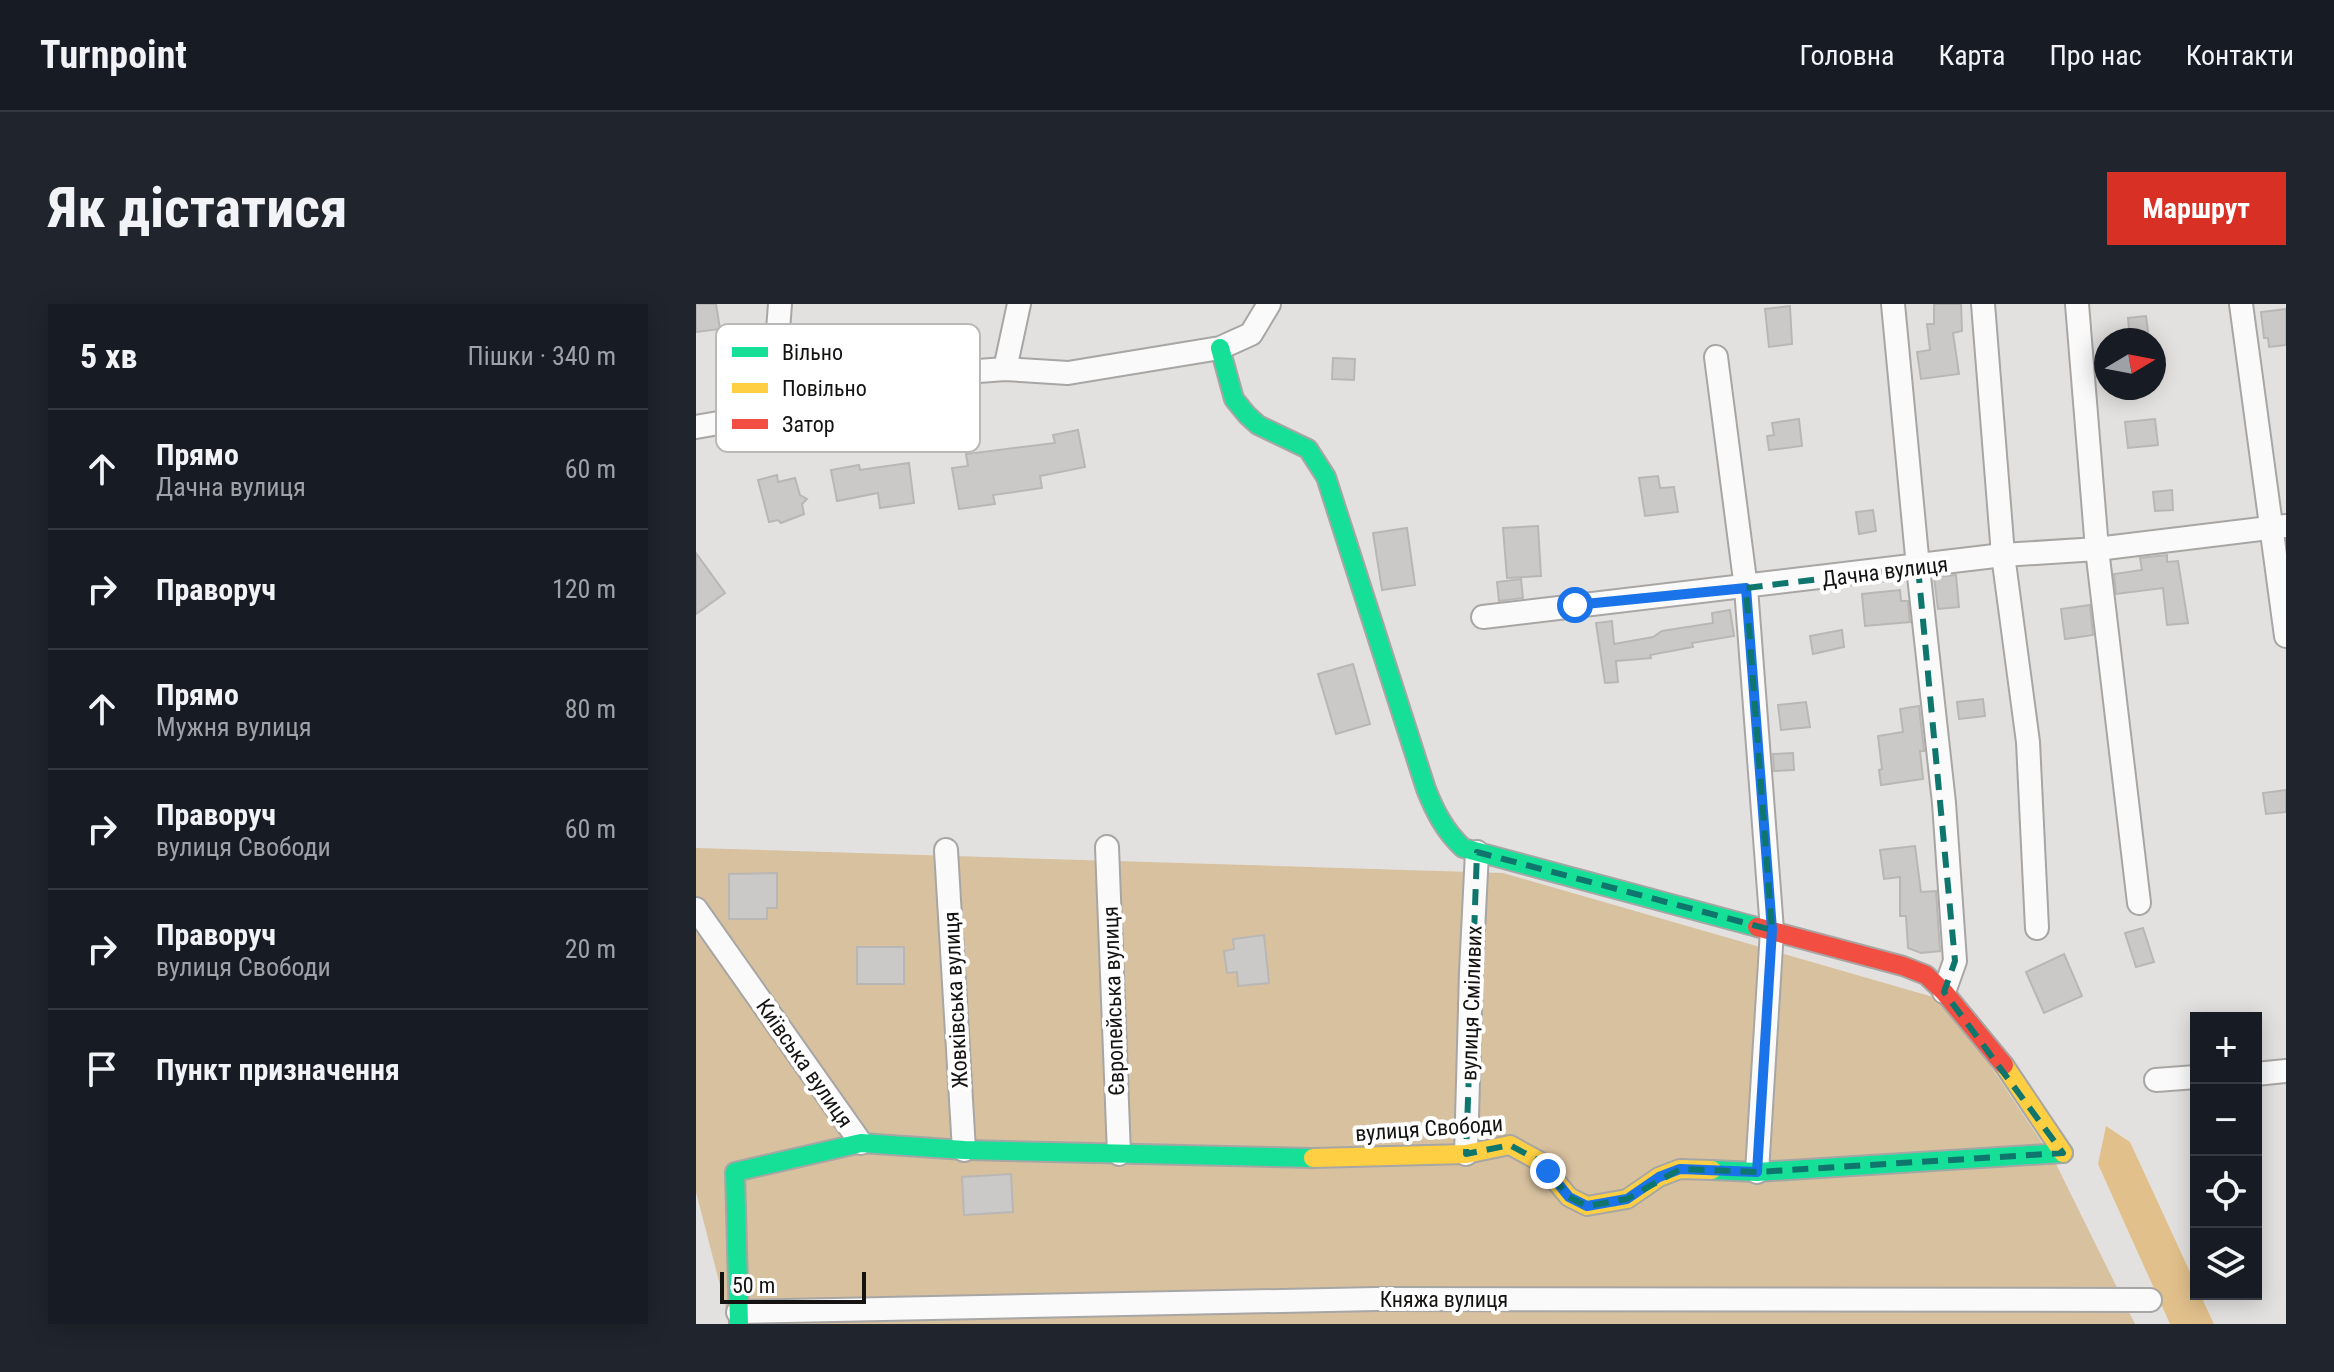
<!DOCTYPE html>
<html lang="uk">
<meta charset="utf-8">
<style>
:root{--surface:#171b24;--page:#20242c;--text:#f1f3f6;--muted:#9ea1a6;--line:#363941;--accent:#d93025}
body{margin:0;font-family:"Roboto Condensed",sans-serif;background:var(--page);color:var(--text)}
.controls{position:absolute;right:24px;bottom:24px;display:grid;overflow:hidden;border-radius:0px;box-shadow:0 4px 20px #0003}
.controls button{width:72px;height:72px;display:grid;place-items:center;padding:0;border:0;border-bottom:2px solid var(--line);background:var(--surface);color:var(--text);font:40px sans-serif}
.compass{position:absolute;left:1398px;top:24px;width:72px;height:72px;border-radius:50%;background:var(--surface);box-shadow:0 4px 20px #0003;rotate:80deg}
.scale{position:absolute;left:24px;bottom:20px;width:146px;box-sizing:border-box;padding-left:8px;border:4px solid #141312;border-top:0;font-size:22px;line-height:28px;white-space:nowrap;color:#141312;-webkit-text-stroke:6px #fff;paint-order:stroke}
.stop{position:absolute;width:24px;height:24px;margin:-18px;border:6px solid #1a73e8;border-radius:50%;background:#fff}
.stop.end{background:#1a73e8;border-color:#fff;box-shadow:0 2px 8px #0008}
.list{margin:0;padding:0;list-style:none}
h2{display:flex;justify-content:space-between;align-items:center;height:104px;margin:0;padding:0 32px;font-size:34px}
h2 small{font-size:26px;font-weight:400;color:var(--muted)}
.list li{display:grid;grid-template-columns:52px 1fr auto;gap:24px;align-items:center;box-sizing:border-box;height:120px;padding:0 32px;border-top:2px solid var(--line)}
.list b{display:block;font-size:30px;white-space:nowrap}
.list p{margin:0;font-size:26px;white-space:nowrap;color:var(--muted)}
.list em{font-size:26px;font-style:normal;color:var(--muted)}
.icon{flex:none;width:44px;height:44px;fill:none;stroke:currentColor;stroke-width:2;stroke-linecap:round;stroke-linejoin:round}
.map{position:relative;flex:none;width:1590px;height:1020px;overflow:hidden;border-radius:0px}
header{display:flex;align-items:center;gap:48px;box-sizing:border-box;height:112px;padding:0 40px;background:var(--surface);border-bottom:2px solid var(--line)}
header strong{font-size:38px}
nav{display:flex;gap:44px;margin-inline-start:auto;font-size:28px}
.intro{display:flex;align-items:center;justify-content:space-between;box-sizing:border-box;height:192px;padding:0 48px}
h1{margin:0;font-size:56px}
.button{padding:20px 36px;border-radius:0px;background:var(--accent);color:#fff;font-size:28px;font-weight:700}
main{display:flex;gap:48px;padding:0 48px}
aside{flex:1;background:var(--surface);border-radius:0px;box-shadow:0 4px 20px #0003}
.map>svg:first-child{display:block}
</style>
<header>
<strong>Turnpoint</strong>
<nav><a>Головна</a><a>Карта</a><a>Про нас</a><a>Контакти</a></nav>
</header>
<div class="intro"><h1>Як дістатися</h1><a class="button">Маршрут</a></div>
<main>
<aside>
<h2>5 хв<small>Пішки · 340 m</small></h2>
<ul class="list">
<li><svg class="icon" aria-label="ahead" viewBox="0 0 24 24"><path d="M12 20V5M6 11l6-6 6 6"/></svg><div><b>Прямо</b><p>Дачна вулиця</p></div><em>60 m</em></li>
<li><svg class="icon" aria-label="right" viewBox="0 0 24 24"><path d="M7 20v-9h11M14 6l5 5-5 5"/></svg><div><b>Праворуч</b></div><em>120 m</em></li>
<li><svg class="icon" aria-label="ahead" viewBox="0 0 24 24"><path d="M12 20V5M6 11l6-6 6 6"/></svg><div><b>Прямо</b><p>Мужня вулиця</p></div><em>80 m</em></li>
<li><svg class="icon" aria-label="right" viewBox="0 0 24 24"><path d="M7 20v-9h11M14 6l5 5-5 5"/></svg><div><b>Праворуч</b><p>вулиця Свободи</p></div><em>60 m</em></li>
<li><svg class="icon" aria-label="right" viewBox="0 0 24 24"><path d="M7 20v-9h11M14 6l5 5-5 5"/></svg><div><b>Праворуч</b><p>вулиця Свободи</p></div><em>20 m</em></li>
<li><svg class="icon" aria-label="arrive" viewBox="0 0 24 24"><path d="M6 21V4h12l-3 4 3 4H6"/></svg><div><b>Пункт призначення</b></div></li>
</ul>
</aside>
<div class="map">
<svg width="1590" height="1020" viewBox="0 0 1590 1020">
<rect width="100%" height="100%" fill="#e3e1df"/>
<polygon fill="#d8c19f" points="0,544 807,569 1251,697 1359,858 1439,1020 34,1020 0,888"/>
<polygon fill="#e1c08b" points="1410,822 1434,838 1500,981 1500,990 1504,990 1518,1020 1474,1020 1402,860"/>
<g fill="#cac9c8" stroke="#b8b7b5" stroke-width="2">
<polygon points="0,0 20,0 24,25 0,28"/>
<polygon points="1238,0 1265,0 1266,27 1257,29 1263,70 1225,75 1221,48 1234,46 1231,20 1238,20"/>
<polygon points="1094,2 1096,40 1073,43 1069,5"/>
<polygon points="1590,5 1590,41 1573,43 1572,34 1568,34 1565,8"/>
<polygon points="1450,12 1453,36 1434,36 1432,14"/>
<polygon points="637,54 659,55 658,76 636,75"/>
<polygon points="1103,115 1106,142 1073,146 1071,132 1078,131 1076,119"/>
<polygon points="1459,115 1462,141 1432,144 1429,118"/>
<polygon points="382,126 389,163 344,172 346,184 297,191 299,200 263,205 256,164 272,162 270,150 359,139 357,131"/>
<polygon points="213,159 218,199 184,204 182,189 141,197 135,166 163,161 164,166"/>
<polygon points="81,171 82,178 99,174 104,191 111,195 106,200 108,210 85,219 82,216 73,218 62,176"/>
<polygon points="962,172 964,184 978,183 982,208 949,212 943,174"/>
<polygon points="1476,186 1477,206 1459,207 1457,188"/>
<polygon points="1177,206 1180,227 1163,230 1160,208"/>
<polygon points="842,222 845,272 811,274 807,224"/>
<polygon points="711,224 719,281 686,286 677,229"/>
<polygon points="0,249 29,289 0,310"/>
<polygon points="1471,251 1471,258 1482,257 1492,319 1471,321 1467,284 1420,290 1418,270 1446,266 1444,254"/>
<polygon points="1260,271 1263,303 1242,305 1238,273"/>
<polygon points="825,275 827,294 803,297 801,278"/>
<polygon points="1204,286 1205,297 1212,297 1214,318 1169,322 1166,290"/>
<polygon points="1394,301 1397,331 1369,335 1365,305"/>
<polygon points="1034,306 1038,332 996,339 997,343 954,351 955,354 920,357 922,378 909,379 900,319 916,317 918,340 957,333 966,327 1017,319 1016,309"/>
<polygon points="1146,326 1148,343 1117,350 1114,332"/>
<polygon points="657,360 674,420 640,430 622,370"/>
<polygon points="1287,395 1289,412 1263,415 1261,398"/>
<polygon points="1110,398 1114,423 1085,426 1082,401"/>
<polygon points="1223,402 1228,447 1224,447 1227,475 1185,481 1183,466 1186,465 1182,432 1207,428 1204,405"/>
<polygon points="1097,449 1098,466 1078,467 1077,450"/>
<polygon points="1590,486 1590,508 1570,510 1567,489"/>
<polygon points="1219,542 1225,588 1240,587 1244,647 1225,649 1212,644 1210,612 1204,612 1204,573 1188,575 1184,546"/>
<polygon points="81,569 81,604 71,604 71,615 33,615 33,570"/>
<polygon points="1447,624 1458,658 1440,663 1429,629"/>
<polygon points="568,631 573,679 542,682 541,668 531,669 528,647 538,645 537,635"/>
<rect x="161" y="643" width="47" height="37"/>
<polygon points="1368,650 1386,692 1348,709 1330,668"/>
<polygon points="315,870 317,908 268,911 266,873"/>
</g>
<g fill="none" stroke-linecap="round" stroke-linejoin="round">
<g stroke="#a7a6a4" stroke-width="26">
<g id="street">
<polyline points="1197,0 1222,263 1248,499 1259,657 1248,688"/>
<polyline points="1287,0 1307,251 1332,438 1341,624"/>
<polyline points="1381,0 1401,245 1443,599"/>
<polyline points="1545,0 1590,332"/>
<polyline points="1020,53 1050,284 1076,626 1061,868"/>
<polyline points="309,65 323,0"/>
<polyline points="77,92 84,0"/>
<polyline points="0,123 40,116 77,92 109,80 309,65 372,69 524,44 555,30 573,0"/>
<polyline points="787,313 1307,251 1401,245 1590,222"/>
<polyline points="411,543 423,850"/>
<polyline points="250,546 268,846"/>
<polyline points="0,605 165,839"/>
<polyline points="1560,770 1590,767"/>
<polyline points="1460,776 1500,773"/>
<polyline points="770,850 775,668 781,548"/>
<polyline points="42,1008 680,995 1454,996"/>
</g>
</g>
<g stroke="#a7a6a4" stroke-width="22">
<g id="fast">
<path d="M524 44 538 95 551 111 562 121 612 145 630 173 730 485C739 508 749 527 767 544L1061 623"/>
<polyline points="1016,866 1061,868 1367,849"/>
<polyline points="43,1020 39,868 165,839 268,846 617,854"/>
</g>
</g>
<g stroke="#a7a6a4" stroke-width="22">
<g id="slow">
<polyline points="1308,761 1367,849"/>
<polyline points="617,854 770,850 814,841 843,857 873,893 891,902 931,895 963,873 984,865 1016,866"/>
</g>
</g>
<g stroke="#a7a6a4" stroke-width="22">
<polyline id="jam" points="1061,623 1207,662 1230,671 1248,688 1308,761"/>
</g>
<use href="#street" stroke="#fbfafa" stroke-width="22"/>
<use href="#fast" stroke="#16e098" stroke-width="18"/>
<use href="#slow" stroke="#ffcf43" stroke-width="18"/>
<use href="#jam" stroke="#f24e42" stroke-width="18"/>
</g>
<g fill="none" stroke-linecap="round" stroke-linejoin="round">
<polyline stroke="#1a73e8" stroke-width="10" points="852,867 873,893 891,902 931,895 963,873 984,865 1061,868 1076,626 1050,284 879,301"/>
</g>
<path fill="none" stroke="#0f766e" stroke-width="6" stroke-dasharray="16 10" stroke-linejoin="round" d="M1222 263 1259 657 1248 688 1367 849 1061 868 984 865 931 895 891 902 873 893 843 857 814 841 770 850 781 548 1076 626 1050 284Z"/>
<g text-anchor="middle" stroke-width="8" stroke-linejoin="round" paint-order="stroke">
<g font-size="22" fill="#141312" stroke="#fff">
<text transform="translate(1189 267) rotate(-7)" y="8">Дачна вулиця</text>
<text transform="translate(259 696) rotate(-93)" y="8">Жовківська вулиця</text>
<text transform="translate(417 697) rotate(-92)" y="8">Європейська вулиця</text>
<text transform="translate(775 699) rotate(-88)" y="8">вулиця Сміливих</text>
<text transform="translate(109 759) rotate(55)" y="8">Київська вулиця</text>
<text transform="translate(733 824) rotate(-4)" y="8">вулиця Свободи</text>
<text x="748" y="1003">Княжа вулиця</text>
</g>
</g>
<rect x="20" y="20" width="264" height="128" rx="12" fill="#fff" stroke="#b8b8b8" stroke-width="2"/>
<rect x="36" y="43" width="36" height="10" fill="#16e098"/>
<rect x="36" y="79" width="36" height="10" fill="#ffcf43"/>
<rect x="36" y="115" width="36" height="10" fill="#f24e42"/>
<g font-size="22" fill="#141312">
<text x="86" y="56">Вільно</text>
<text x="86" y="92">Повільно</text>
<text x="86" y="128">Затор</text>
</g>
</svg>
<div class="controls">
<button>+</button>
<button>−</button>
<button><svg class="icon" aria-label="locate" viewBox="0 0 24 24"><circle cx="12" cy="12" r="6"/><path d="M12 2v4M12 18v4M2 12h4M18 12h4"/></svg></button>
<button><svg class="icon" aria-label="layers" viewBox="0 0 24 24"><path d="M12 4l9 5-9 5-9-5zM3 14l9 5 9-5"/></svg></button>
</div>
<svg class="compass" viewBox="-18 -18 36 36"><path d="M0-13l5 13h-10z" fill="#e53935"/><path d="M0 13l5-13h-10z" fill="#9ea1a6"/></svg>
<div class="scale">50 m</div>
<div class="stop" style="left:879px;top:301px"></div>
<div class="stop end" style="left:852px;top:867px"></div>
</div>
</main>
